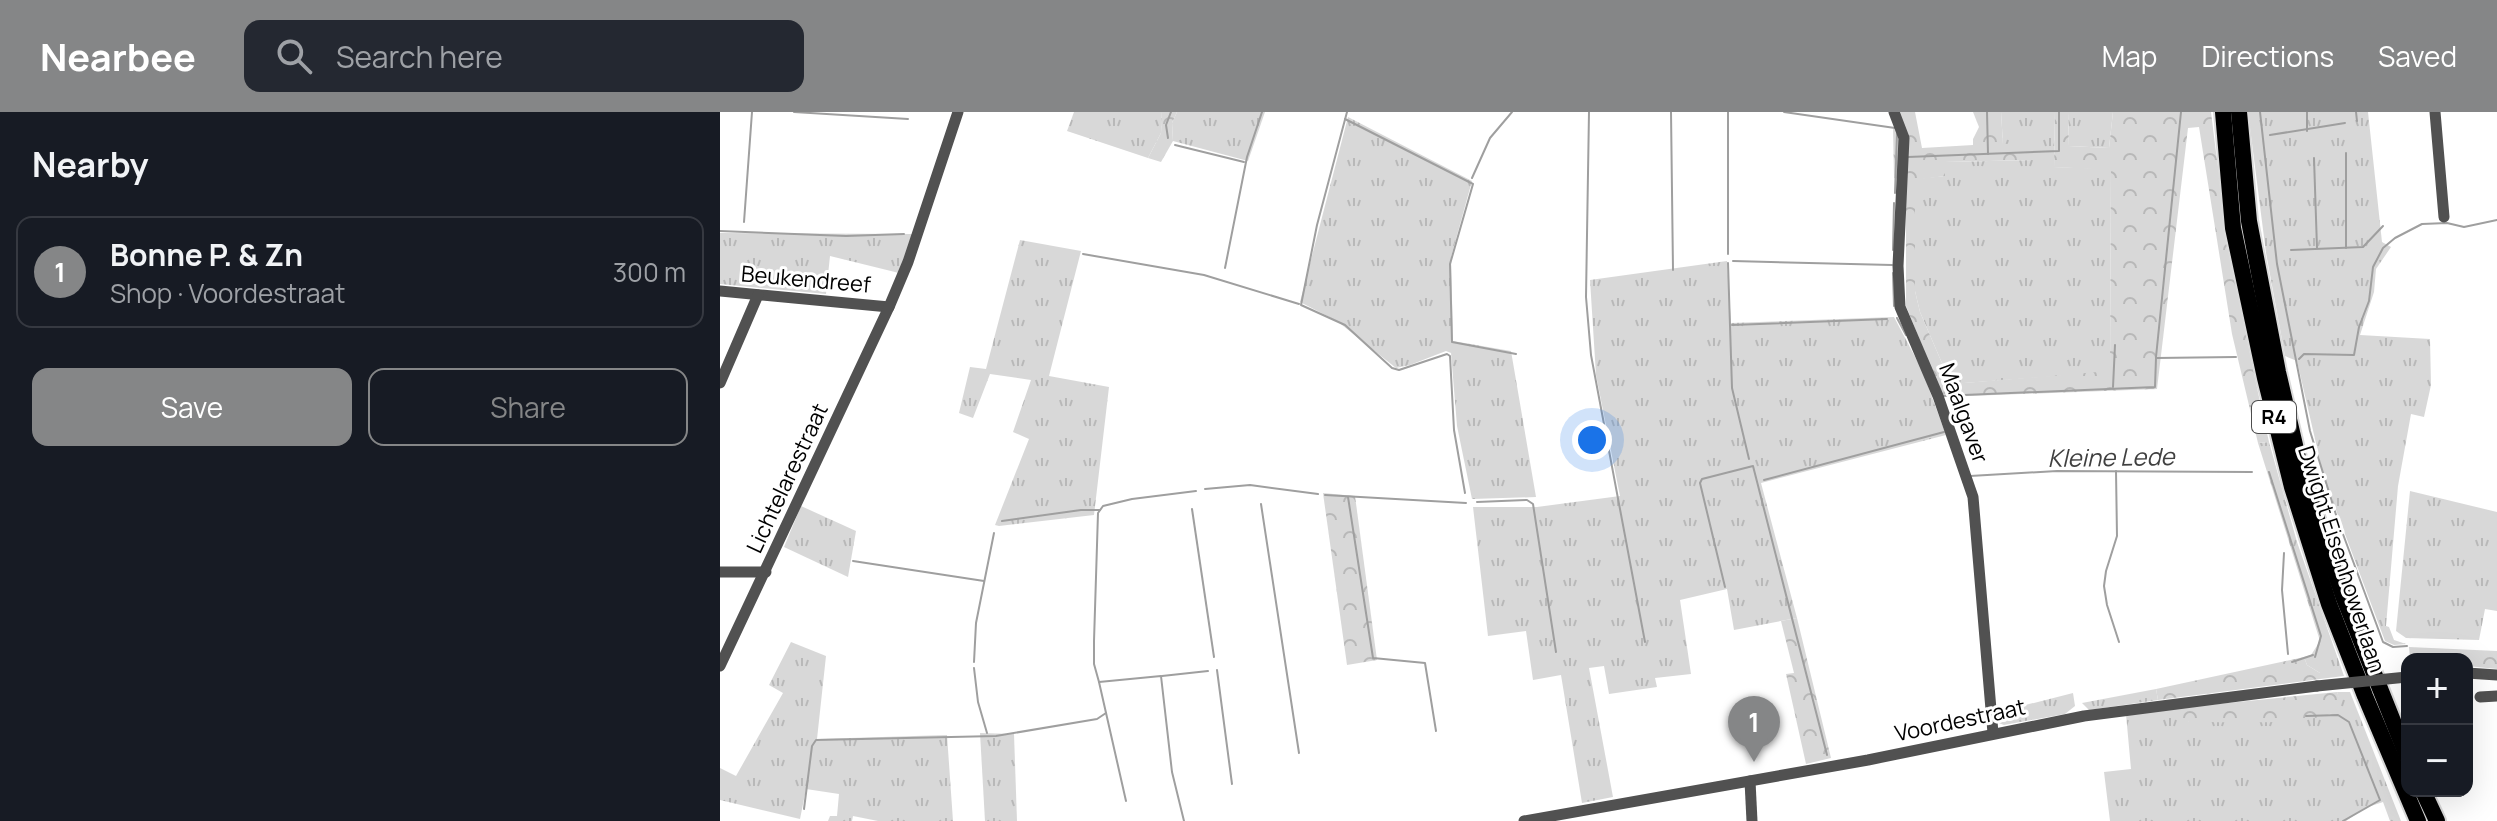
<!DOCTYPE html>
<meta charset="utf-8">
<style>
:root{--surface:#171b24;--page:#242831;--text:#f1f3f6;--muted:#9ea1a6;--line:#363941;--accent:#858687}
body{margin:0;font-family:Manrope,sans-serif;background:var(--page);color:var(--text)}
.controls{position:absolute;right:24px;bottom:24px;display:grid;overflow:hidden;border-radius:16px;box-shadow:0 8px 32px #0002}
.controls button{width:72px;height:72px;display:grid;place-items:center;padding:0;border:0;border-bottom:2px solid var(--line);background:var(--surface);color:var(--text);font:40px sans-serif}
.you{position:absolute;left:872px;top:328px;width:28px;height:28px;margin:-20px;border:6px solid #fff;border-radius:50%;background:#1a73e8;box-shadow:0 0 0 12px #1a73e833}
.badge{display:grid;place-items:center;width:52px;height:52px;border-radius:50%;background:var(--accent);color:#fff;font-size:26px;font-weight:700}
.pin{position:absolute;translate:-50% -66px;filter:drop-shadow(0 2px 4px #0008)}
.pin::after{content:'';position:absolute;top:42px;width:28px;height:24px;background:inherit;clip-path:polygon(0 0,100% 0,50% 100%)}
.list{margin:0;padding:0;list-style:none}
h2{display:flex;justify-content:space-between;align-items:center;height:104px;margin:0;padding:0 32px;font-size:34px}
h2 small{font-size:26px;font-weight:400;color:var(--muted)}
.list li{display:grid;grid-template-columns:52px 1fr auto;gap:24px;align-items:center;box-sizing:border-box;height:112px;margin:0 16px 16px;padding:0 16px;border:2px solid var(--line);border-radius:16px}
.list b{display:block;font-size:30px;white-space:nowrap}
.list p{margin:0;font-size:26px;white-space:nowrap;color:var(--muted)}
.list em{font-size:26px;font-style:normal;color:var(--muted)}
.actions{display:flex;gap:16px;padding:24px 32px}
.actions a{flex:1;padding:18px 0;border:2px solid var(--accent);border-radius:16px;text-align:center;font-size:28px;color:var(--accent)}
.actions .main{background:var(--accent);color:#fff}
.icon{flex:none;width:44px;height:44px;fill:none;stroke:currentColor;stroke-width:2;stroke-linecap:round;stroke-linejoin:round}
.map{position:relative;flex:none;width:1777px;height:709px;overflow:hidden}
header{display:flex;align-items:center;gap:48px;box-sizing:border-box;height:112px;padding:0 40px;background:var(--accent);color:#fff}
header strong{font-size:38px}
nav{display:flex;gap:44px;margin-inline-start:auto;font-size:28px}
.search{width:560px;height:72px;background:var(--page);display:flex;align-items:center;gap:20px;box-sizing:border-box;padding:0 28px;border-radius:16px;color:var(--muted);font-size:30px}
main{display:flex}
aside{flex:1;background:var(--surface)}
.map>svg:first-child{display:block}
</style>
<header>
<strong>Nearbee</strong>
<div class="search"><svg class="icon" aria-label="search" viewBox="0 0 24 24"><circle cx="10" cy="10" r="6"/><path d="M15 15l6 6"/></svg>Search here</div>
<nav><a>Map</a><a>Directions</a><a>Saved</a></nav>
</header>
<main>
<aside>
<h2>Nearby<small></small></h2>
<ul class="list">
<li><span class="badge">1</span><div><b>Bonne P. &amp; Zn</b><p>Shop · Voordestraat</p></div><em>300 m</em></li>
</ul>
<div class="actions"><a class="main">Save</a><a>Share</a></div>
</aside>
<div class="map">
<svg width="1777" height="709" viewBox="0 0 1777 709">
<defs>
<pattern id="grass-tufts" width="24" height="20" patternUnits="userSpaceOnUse" patternTransform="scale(2)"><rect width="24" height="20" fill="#d8d8d8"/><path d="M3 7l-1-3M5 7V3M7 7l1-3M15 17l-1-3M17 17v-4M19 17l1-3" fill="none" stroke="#b8b8b8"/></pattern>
<pattern id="forest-crowns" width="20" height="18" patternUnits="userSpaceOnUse" patternTransform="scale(2)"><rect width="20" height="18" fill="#d8d8d8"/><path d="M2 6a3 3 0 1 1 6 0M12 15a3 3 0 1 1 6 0" fill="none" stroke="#b8b8b8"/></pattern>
</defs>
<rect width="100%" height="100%" fill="#fff"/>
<g fill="url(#grass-tufts)">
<polygon points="354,0 442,0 441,21 428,46 347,19"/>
<polygon points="457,0 545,0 528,49 453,29 452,11"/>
<polygon points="1281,0 1335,0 1334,55 1391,57 1390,260 1231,272 1200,200 1195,179 1195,67 1225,64 1225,50 1313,48 1283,32"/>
<polygon points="1348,0 1393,0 1389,36 1349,34"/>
<polygon points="1528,0 1648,0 1662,130 1671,135 1656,157 1654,180 1640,223 1710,227 1711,273 1704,305 1691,302 1678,374 1666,514 1669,515 1674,528 1686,532 1674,533 1665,529 1604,366 1577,249 1565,244 1546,141"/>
<polygon points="628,5 752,69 731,145 733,229 791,239 816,385 752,387 737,314 731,241 726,239 690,253 676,256 617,209 580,190"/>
<polygon points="0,121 193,122 179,161 110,144 106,182 0,172"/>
<polygon points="300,128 361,139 329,264 389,275 374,403 279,414 275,413 309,327 293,320 311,268 270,262 253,306 239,301 250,255 266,257"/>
<polygon points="1007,149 1011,211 1174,205 1202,258 1226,323 1041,371 1077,506 1014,518 1007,477 960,488 971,562 935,566 937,575 889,582 884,554 869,556 893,685 862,691 841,563 813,568 806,519 768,524 753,395 817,395 900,384 876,263 870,168"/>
<polygon points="1549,330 1577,430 1624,564 1600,567 1600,561 1587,553 1584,545 1591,543 1600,529 1538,331"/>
<polygon points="1690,379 1777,400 1777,499 1765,497 1759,528 1686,526 1676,519"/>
<polygon points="81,394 136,419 128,465 64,435"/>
<polygon points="71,530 106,544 97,627 227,623 233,709 158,709 133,704 132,709 108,709 110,704 117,704 119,682 86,677 80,707 0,688 0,656 16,664 63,581 49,573"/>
<polygon points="1436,577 1438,588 1369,598 1362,591"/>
<polygon points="1617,580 1630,580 1681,709 1670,709 1663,690 1645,696 1626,709 1390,709 1384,660 1411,657 1406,602 1456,595 1469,610 1539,609 1610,603 1620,590"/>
<polygon points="1353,581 1355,594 1345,602 1284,613 1276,610 1274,601"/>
<polygon points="260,621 294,622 297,709 265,709"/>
</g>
<g fill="url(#forest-crowns)">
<polygon points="442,0 457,0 452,11 453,29 441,50 428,46 441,21"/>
<path d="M1176 0H1195L1202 36 1253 33V27L1259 15 1253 0H1281L1283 32 1311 31 1313 48 1225 50V64L1195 68V179L1200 200 1231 272 1390 259 1391 58 1334 55 1335 0H1348L1349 34 1389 36 1393 0H1491C1504 111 1524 220 1549 330L1538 331 1512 222 1479 15 1468 16 1437 277 1223 285 1186 194V68L1174 66 1173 15H1183Z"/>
<polygon points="603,381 635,384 657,548 627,553"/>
<polygon points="1077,506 1111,646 1086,652 1066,562 1074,561 1061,509"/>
<polygon points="1689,535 1777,539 1777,557 1747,554 1747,547 1690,547"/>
<polygon points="1584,545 1587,553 1600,561 1600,567 1438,588 1436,577"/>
<path d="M1617 580 1621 590 1618 599C1585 615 1507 609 1469 610L1459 607 1457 596Z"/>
</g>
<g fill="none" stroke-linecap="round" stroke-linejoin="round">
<g stroke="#9f9f9f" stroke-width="2">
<polyline points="74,0 188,7"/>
<polyline points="627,0 597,113 581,193 625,213 672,256 679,258 727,242 730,244 734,318 745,381"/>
<polyline points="869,0 866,185 871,243 925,530"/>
<polyline points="951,0 953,158"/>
<polyline points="1008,0 1008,142"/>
<polyline points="1064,0 1175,16"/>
<polyline points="1267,0 1268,42"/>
<polyline points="1540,0 1557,152 1590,319 1617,406 1663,530 1673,535 1687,534"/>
<polyline points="1636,0 1637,9"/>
<polyline points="625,7 753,72 730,152 732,230 796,242"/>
<polyline points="1587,19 1587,0"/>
<polyline points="1550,23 1625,11"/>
<polyline points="448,26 446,13 451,0"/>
<polyline points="455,33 524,50"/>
<polyline points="1188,45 1339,39 1339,0"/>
<polyline points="1594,46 1597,136"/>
<polyline points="752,66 770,26 792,0"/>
<polyline points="1175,81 1177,22"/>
<polyline points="24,110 32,0"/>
<polyline points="0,119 126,124 184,122"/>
<polyline points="1626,136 1626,41"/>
<polyline points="1173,138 1174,91"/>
<polyline points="1571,138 1643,135 1663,114"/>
<polyline points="363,142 484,163 579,192"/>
<polyline points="1013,149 1172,153"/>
<polyline points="1008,151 1012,276 1029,347"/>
<polyline points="505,156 527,45 542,0"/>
<polyline points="1173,161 1174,194"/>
<polyline points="1177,206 1186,223"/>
<polyline points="1012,213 1167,207"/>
<polyline points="1436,245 1461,0"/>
<polyline points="1579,247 1584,242 1634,243 1639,215 1649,189 1653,155 1663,136 1675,126 1702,112 1727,111 1744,115 1777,108"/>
<polyline points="1393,275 1395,233"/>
<polyline points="1221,284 1435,275 1436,246 1516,245"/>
<polyline points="1396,359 1397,424 1386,459 1384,474 1387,493 1399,530"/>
<polyline points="1549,360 1601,524 1595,545"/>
<polyline points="1250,364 1337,359 1532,360"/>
<polyline points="1044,368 1224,320"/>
<polyline points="485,377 530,373 598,382"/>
<polyline points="605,383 746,391"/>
<polyline points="628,385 653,546 705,551 716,619"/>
<polyline points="757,390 807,388 813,392 836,540"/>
<polyline points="541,392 579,641"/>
<polyline points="472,397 494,545"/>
<polyline points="282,409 361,398 380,398"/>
<polyline points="1564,441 1562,478 1568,542"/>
<polyline points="133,449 264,469"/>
<polyline points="1005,475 980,371 982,367 1033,354 1107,643"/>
<polyline points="254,550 256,511 274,421"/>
<polyline points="1572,550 1593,543"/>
<polyline points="254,556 258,590 267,621"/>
<polyline points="497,558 512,672"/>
<polyline points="442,564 488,559"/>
<polyline points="379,570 406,689"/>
<polyline points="1586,604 1618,603 1629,610 1660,688 1623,709"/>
<polyline points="84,697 92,634 96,628 276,624 377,607 386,601"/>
<polyline points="464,709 452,660 441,564 379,570 374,552 374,529 378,401 383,394 412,387 476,379"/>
</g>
<g stroke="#dbdbdb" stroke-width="20">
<g id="highway">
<polyline points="1503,0 1513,116 1545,266 1572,375 1609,492 1645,584 1698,709"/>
<polyline points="1519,0 1529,109 1558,260 1582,363 1623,484 1687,644"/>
<polyline points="1703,679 1717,709"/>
</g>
</g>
<g stroke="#515151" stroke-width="11">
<polyline points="1174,0 1184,26 1178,154 1180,195 1218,284 1253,385 1273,621"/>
<polyline points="1715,0 1724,105"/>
<polyline points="0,179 169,195"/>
<polyline points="0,271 38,183"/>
<polyline points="0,460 46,460"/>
<polyline points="0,554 169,195 188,150 238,0"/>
<polyline points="1747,561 1777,563"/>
<polyline points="1760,585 1777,584"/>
<polyline points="1030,669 1032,709"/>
<polyline points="804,709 1148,648 1364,604 1597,574"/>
</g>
<use href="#highway" stroke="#000" stroke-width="16"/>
<polyline stroke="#515151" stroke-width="11" points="1597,574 1687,565"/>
</g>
<g text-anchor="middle" stroke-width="6" stroke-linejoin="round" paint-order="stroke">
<rect fill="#fff" stroke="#4c4c4c" stroke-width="2" x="1532" y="289" width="44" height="32" rx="6"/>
<g font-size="20" font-weight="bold" fill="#000">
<text x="1554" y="312">R4</text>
</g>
<g font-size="22" fill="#000" stroke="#fff">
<text transform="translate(86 167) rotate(5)" y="8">Beukendreef</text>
<text transform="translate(1244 301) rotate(70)" y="8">Maalgaver</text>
<text transform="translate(67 366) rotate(-65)" y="8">Lichtelarestraat</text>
<text transform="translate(1622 447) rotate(72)" y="8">Dwight Eisenhowerlaan</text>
<text transform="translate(1240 608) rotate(-12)" y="8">Voordestraat</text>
</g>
<g font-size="24" font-style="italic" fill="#404040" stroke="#fff">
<text transform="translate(1391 346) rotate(-1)" y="8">Kleine Lede</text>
</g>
</g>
</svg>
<div class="controls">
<button>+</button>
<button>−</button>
</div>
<div class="you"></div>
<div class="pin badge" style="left:1034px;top:650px">1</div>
</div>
</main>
